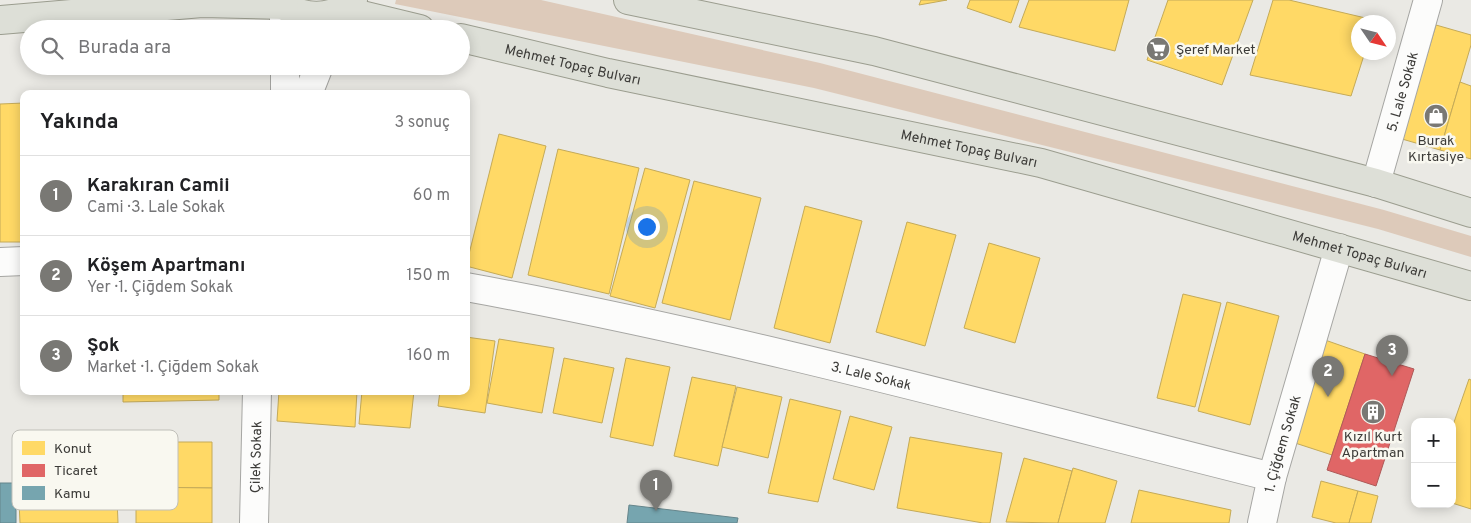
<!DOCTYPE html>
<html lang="tr">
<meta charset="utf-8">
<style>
:root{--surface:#fff;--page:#f2f2f2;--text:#202124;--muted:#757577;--line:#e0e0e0;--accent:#797874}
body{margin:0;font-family:Overpass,sans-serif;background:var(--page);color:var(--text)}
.controls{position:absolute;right:15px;bottom:15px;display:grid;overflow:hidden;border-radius:10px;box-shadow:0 2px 12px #0003}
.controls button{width:45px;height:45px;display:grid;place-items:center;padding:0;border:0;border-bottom:1px solid var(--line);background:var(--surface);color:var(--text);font:25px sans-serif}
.compass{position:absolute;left:1351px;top:15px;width:45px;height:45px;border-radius:50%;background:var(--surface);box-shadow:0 2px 12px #0003;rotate:125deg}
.you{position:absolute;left:646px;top:226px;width:18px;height:18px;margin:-12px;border:4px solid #fff;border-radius:50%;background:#1a73e8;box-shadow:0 0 0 8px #1a73e833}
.badge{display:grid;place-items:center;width:32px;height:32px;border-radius:50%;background:var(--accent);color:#fff;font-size:16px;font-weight:700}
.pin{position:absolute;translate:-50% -41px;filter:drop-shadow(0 1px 2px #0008)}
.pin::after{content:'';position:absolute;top:26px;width:18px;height:15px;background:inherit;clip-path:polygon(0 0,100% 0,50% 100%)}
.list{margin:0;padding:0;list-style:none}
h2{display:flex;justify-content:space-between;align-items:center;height:65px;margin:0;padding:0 20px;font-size:21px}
h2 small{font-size:16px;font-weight:400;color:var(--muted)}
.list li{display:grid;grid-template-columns:32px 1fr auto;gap:15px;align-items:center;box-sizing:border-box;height:80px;padding:0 20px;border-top:1px solid var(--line)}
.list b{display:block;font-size:19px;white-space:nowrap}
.list p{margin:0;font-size:16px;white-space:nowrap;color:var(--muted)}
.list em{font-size:16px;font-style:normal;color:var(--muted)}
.icon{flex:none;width:28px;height:28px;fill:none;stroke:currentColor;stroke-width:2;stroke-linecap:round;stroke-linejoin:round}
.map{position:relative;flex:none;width:1471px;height:523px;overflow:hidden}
.search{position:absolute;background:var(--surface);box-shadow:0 2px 12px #0003;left:20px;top:20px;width:450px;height:55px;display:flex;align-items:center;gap:12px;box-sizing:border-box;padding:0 18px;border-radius:28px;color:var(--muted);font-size:19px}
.panel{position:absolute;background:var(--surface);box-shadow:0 2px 12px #0003;left:20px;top:90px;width:450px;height:305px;border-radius:10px}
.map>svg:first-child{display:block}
</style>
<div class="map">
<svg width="1471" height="523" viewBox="0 0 1471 523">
<rect width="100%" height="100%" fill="#eae9e4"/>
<polygon fill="#ddcaba" points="396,0 541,0 820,63 1384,210 1471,236 1471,257 1378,229 814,88 395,4"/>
<g fill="#ffd966" stroke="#c4aa58">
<polygon points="921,0 947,0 919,5"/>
<polygon points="970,0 1019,0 1011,23 967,8"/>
<polygon points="1029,0 1129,0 1115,51 1019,27"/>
<polygon points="1168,0 1253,0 1222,85 1147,60"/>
<polygon points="1273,0 1289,0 1374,20 1374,22 1358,22 1358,52 1365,52 1351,96 1250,75"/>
<polygon points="1436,25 1471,35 1471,45 1440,150 1402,139"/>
<polygon points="1460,82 1471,86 1471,159 1440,150"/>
<polygon points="24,103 24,242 0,242 0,104"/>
<polygon points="499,134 546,146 512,278 466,266"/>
<polygon points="558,149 639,168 609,294 528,275"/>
<polygon points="645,168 690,180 655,308 610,296"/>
<polygon points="694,181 761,198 730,320 662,303"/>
<polygon points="805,206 862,221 830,343 774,328"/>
<polygon points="907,222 956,235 925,346 876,332"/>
<polygon points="989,243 1040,258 1015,343 964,328"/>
<polygon points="1183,294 1221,303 1195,407 1157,398"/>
<polygon points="1227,302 1279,316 1250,425 1198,411"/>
<polygon points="466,337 495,341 485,413 438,406 440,391 466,391"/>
<polygon points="499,339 554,348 542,413 487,403"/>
<polygon points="1325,340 1365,354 1332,455 1289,441"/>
<polygon points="564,358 614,368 602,423 553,413"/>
<polygon points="626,358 670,367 653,446 610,437"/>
<polygon points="692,377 736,386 718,466 674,456"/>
<polygon points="1469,379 1471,380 1471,509 1452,503 1452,428"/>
<polygon points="737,387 782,397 768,458 722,447"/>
<polygon points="123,391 219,391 219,400 123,402"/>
<polygon points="279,391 357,391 355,427 277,421"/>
<polygon points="362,391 414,391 410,428 359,424"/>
<polygon points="790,399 841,411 818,502 768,493"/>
<polygon points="850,416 892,427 874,490 833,479"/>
<polygon points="910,437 1002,453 990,523 983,523 897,508"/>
<polygon points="137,442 212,442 212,488 136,487"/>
<polygon points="1024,458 1072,471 1058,523 1006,522"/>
<polygon points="1073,468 1117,481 1105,523 1058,523"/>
<polygon points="1321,481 1358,491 1349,523 1336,523 1312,517"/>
<polygon points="136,487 212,488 212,523 136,523"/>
<polygon points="1139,490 1231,510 1229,523 1131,523"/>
<polygon points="1358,491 1378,496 1371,523 1349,523"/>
<polygon points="117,498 118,523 20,523 19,501"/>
</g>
<polygon fill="#e06666" stroke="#af5958" points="1365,354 1414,369 1376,486 1327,470"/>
<g fill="#76a5af" stroke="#65858b">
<rect x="0" y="483" width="16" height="40"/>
<polygon points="629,505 738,518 737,523 627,523"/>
</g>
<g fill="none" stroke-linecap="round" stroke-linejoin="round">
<g stroke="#a6a6a3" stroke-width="30">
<g id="minor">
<polyline points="284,5 284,29"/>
<polyline points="285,66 285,94"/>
<polyline points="308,94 319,66"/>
<path id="s1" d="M1376 183 1428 0"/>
<polyline points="0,262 24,261"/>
<path id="s2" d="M466 287C738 336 1005 410 1272 477"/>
<path id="s3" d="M254 523 257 391"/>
<path id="s4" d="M1262 523 1272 477 1339 248"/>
</g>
</g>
<g stroke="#9b9d8f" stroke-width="30">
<g id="major">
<path d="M279 0C299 21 334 21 353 0"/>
<polyline points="628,0 874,51 1376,183 1471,213"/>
<polyline points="341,10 420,29"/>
<polyline points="0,20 202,3 284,5"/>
<path id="s5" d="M461 38 608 73 1041 163 1471 286"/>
</g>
</g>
<use href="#minor" stroke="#fcfcfb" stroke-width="28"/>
<use href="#major" stroke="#dddfd7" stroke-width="28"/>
</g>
<defs>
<g id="supermarket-disc" transform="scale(1.25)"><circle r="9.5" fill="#797874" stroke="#f9f8f0"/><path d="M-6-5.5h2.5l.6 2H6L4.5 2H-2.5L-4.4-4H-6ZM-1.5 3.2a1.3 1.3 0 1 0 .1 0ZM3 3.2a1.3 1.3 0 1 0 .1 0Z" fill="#fff"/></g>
<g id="shop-disc" transform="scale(1.25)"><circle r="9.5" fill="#797874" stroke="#f9f8f0"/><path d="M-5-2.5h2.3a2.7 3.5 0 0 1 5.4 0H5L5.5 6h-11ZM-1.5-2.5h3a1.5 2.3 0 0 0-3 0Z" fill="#fff"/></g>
<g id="building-disc" transform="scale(1.25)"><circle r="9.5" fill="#797874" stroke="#f9f8f0"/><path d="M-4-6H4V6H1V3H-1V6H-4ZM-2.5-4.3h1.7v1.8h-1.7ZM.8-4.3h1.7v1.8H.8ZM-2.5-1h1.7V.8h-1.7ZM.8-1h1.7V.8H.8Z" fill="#fff"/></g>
</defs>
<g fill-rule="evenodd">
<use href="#supermarket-disc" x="1158" y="49"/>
<use href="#shop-disc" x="1436" y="116"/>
<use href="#building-disc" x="1373" y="412"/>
</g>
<g text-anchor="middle" stroke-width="5" stroke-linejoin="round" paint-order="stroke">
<g font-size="14" fill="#3c3b38" stroke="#f9f8f0">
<text x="1176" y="54" text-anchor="start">Şeref Market</text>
<text x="1436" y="145">Burak<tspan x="1436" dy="16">Kırtasiye</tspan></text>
<text x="1373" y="441">Kızıl Kurt<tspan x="1373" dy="16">Apartman</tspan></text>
</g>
<g font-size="14" fill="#3c3b38" stroke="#f9f8f0">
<text dy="5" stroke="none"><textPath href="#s5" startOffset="115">Mehmet Topaç Bulvarı</textPath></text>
<text dy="5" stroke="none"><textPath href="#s1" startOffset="95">5. Lale Sokak</textPath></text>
<text dy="5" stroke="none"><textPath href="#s5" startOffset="520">Mehmet Topaç Bulvarı</textPath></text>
<text dy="5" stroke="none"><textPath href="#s5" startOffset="925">Mehmet Topaç Bulvarı</textPath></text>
<text dy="5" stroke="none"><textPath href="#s2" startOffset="415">3. Lale Sokak</textPath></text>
<text dy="5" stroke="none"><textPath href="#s4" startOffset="82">1. Çiğdem Sokak</textPath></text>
<text dy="5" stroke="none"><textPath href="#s3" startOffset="66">Çilek Sokak</textPath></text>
</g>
</g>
<rect x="12" y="430" width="166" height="80" rx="8" fill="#f9f8f0" stroke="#c0bfb9" stroke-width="1"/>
<rect x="22" y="441" width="23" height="14" fill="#ffd966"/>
<rect x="22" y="464" width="23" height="13" fill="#e06666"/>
<rect x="22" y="486" width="23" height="14" fill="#76a5af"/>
<g font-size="14" fill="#3c3b38">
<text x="54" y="453">Konut</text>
<text x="54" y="475">Ticaret</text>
<text x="54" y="498">Kamu</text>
</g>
</svg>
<div class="controls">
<button>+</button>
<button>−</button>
</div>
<svg class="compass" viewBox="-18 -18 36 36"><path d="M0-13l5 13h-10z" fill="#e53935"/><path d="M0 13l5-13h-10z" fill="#757577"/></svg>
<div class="you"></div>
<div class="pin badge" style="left:656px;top:511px">1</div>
<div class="pin badge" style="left:1328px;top:397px">2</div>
<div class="pin badge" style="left:1392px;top:376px">3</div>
<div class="search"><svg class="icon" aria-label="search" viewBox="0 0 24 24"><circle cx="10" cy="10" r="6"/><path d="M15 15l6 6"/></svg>Burada ara</div>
<section class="panel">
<h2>Yakında<small>3 sonuç</small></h2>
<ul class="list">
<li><span class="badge">1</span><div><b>Karakıran Camii</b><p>Cami · 3. Lale Sokak</p></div><em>60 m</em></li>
<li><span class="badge">2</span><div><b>Köşem Apartmanı</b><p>Yer · 1. Çiğdem Sokak</p></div><em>150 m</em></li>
<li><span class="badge">3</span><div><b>Şok</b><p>Market · 1. Çiğdem Sokak</p></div><em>160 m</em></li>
</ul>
</section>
</div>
